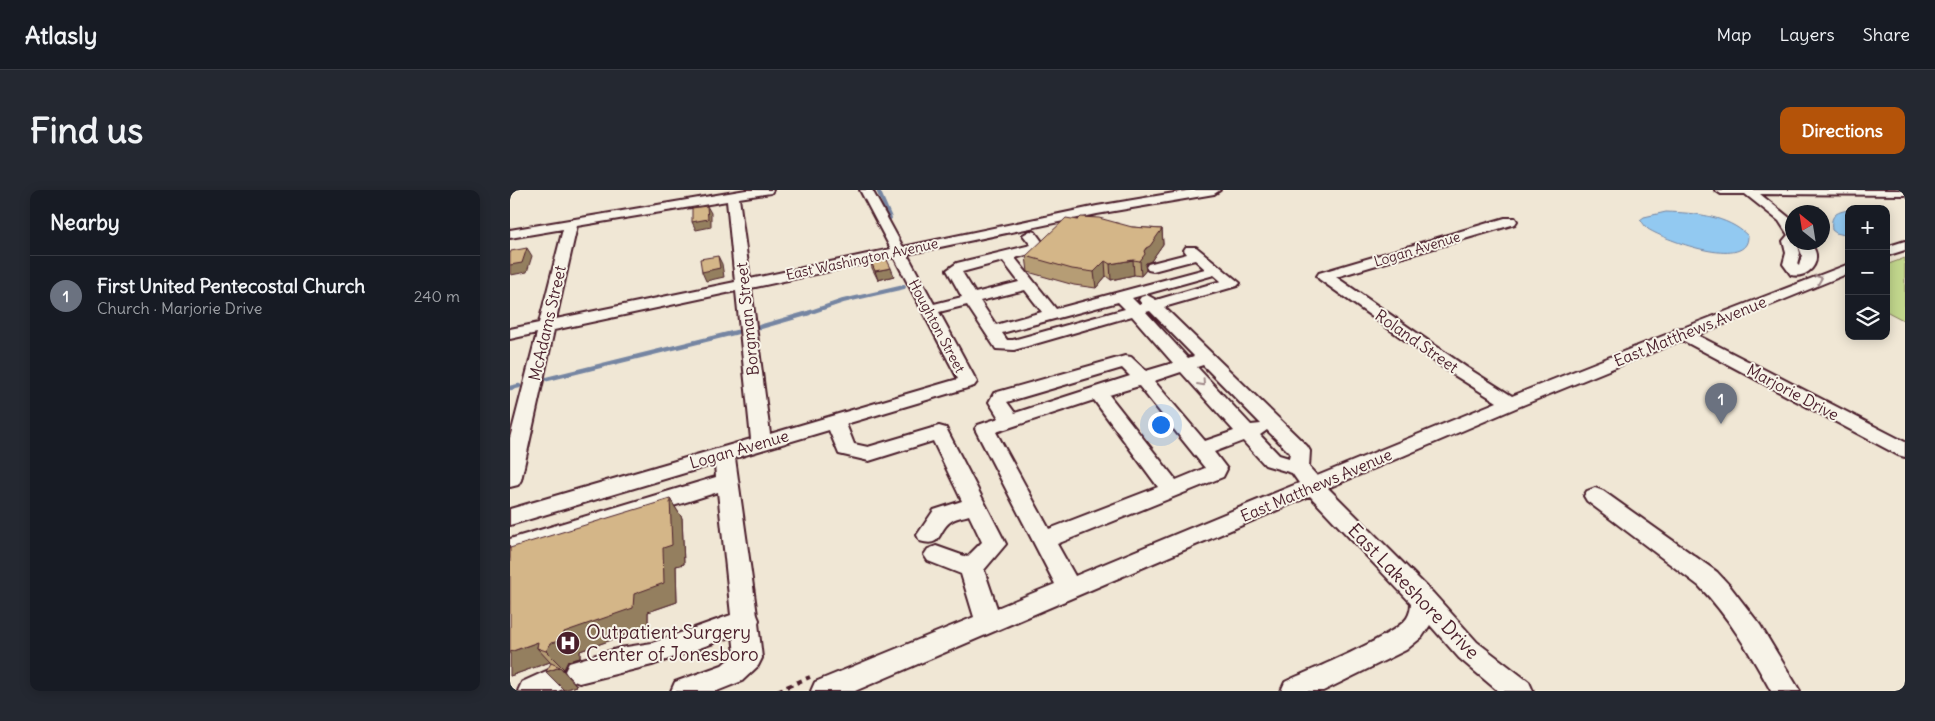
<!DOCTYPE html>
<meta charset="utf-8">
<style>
:root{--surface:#171b24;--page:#242831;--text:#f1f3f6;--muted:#9ea1a6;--line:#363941;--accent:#b45309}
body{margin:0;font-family:Delius,sans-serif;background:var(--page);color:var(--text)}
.controls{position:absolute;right:15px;top:15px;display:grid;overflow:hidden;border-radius:10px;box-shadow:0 2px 12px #0003}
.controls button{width:45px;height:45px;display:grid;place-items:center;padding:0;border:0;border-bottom:1px solid var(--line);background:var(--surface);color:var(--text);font:25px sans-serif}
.compass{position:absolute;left:1275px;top:15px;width:45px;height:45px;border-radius:50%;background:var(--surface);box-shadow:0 2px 12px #0003;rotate:330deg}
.you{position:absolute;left:650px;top:234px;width:18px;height:18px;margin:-12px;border:4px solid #fff;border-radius:50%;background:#1a73e8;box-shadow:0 0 0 8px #1a73e833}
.badge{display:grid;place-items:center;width:32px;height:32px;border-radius:50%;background:var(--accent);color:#fff;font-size:16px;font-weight:700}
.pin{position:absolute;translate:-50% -41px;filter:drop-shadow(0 1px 2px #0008)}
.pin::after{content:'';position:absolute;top:26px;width:18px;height:15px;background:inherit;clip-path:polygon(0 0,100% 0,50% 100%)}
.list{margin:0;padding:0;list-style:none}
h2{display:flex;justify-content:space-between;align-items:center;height:65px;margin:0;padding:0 20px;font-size:21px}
h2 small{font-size:16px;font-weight:400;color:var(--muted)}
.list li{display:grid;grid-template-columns:32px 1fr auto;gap:15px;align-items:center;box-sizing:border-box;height:80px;padding:0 20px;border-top:1px solid var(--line)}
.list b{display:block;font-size:19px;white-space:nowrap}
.list p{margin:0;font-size:16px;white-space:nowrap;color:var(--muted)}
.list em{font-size:16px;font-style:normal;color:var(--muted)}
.icon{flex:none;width:28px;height:28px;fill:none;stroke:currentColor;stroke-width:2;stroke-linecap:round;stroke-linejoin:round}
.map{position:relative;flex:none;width:1395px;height:501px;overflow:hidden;border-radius:10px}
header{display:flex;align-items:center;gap:30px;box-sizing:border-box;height:70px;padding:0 25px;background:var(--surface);border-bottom:1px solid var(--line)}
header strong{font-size:24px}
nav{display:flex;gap:28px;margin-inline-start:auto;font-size:18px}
.intro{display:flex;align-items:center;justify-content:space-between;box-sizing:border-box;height:120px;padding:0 30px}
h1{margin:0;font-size:35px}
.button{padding:12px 22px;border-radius:10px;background:var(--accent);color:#fff;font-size:18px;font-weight:700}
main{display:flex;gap:30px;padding:0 30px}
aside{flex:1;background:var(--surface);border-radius:10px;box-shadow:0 2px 12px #0003}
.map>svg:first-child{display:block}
</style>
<header>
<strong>Atlasly</strong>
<nav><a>Map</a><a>Layers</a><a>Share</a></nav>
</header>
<div class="intro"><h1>Find us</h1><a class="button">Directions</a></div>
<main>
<aside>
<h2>Nearby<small></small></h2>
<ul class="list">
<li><span class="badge" style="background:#6b7280">1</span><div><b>First United Pentecostal Church</b><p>Church · Marjorie Drive</p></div><em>240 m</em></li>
</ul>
</aside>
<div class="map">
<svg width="1395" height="501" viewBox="0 0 1395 501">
<rect width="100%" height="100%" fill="#f0e7d5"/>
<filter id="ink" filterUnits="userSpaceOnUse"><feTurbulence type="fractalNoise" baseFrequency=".02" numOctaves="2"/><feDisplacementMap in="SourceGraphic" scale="10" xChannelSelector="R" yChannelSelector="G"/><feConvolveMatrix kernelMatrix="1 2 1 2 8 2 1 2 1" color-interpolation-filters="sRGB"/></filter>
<g filter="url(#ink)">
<polygon fill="#c2d78d" stroke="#867b5c" points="1395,68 1395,131 1376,121 1376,75"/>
<g fill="#92c9f1" stroke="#7585a2">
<path d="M1339 20V46L1326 43 1322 40C1320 26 1325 22 1339 20Z"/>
<path d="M1156 22C1184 23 1217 25 1238 46 1239 82 1153 49 1138 39 1134 36 1134 33 1130 30L1134 27Z"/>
</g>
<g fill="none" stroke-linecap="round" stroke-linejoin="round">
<g stroke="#7585a2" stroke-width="4">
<polyline points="368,0 380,28"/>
<polyline points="295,124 333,111 394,97"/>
</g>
<g stroke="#7585a2" stroke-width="4.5">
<polyline points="250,137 299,123"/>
<polyline points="37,189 227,142"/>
<polyline points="0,198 9,196"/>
</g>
<g stroke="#4a1f2b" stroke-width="4">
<g id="minor">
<path d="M236 0H263L261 3 229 8 240 89 381 59 350 0H362L393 57 587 16 682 0H710L704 4 587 24 397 64 424 114 452 107 437 80 447 73 521 55 513 45 520 41 525 42 536 57 534 60 505 68 546 119 695 79 685 70 643 81 638 80 636 77 638 74 677 64 674 60 676 57H686L730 93 727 96 654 117 797 256 800 261 799 277 807 286 987 212 944 185 809 89 807 86 809 83 995 28H1005L1007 31 1005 34 826 87 956 177 1002 206 1163 142 1165 139 1173 138 1339 74V83L1187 145 1395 252V267L1388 265 1172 150 1008 217 818 298 923 403 967 452 1019 492 1023 501H988L949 468 920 435 912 447 896 460 813 501H771L775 492C800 480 884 447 897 428 900 423 901 418 901 413L800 306 345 501H301L305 492 464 427 451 384 418 371 414 365 418 359 426 356 457 367 472 352 459 325C453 327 444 328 440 332 427 342 432 358 410 351L407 345 424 320 452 311 423 251 359 271 329 264 319 240 225 268 247 425 249 430 248 433 252 468 248 476 232 491 207 501H161L165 492 212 475 225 464 223 446 142 475 69 493 59 489 55 481 59 473 110 458 142 453 221 425 208 302 0 367V349L206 287 205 274 0 335V319L241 249 226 101 44 140 11 290 8 295 0 297V248L27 143 0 149V139L29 133 53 39 0 48V40ZM217 11 225 92 46 129 67 36ZM384 67 448 189 260 244 241 98ZM493 71 509 92 465 103 452 82ZM704 85 711 91 646 110 637 105 631 107 629 110 632 114 629 115 622 108ZM515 100 532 122 486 135 470 111ZM608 112 615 119 503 150H497L492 143ZM457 115 486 159 504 160 622 126 663 173 636 181 621 167 615 166 484 203 479 212 489 228 468 235 465 239 545 394 487 418 474 380 496 354 436 238 429 236 358 257 344 254 336 234 464 196 467 192 429 122ZM640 121 684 166 678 168 636 122ZM693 175 751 234 741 235 687 177ZM612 178 620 186 505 223 497 212ZM671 182 724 241 695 251 644 191ZM629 196 695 278 666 290 599 205ZM584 210 648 297 539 339 486 242ZM757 240 780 263 779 268 769 265 750 245ZM733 251 755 275 782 283 789 293 565 386 547 354 713 287 717 279 704 262Z"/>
<path d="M1205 0H1395V5L1250 4 1281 29 1282 32V52H1287L1290 63 1287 74 1289 76 1292 65 1287 52H1301C1302 56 1306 61 1306 65 1307 79 1294 88 1281 85L1273 74 1276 63 1273 51 1278 45 1269 31 1235 4H1211Z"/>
<polygon points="1395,51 1395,60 1376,66 1376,57"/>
<path d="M1085 298 1093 301 1207 382 1219 395 1250 435 1290 501H1261C1240 463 1219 427 1189 396L1077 311 1074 306 1077 301Z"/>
<polygon points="43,478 53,481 57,490 53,499 48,501 8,501 12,492"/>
</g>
</g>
<polyline stroke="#4a1f2b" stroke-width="4" stroke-dasharray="6 4.5" stroke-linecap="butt" points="267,501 300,487"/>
<use href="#minor" fill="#f7f3e8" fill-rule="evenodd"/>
</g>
<g fill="#b69d75" stroke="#4a1f2b">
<polygon points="622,37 652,39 653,54 641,71 636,73 635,75 636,80 631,86 624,85 601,90 596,86 586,98 564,95 518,82 516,66"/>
<polygon points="360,69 384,86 368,90 362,78"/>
<polygon points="160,309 172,328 174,374 166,376 167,412 138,422 138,437 70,461 70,468 58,471 54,479 51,479 67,496 54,500 40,472 0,486"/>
</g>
<g fill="#947f5f" stroke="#4a1f2b">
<polygon points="197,16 201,23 201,37 186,40 182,32"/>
<polygon points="652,39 653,54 641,71 636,73 635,75 636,80 631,86 630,71 634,61"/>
<polygon points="17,58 22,66 17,82 1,85 0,83 0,75"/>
<polygon points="208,66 212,74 214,87 196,91 192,82"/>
<polygon points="623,70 624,85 601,90 600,74"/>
<polygon points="595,71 596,86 586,98 584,82"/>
<polygon points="381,78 384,86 368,90 365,81"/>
<polygon points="160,309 172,328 174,374 166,376 167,412 138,422 138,437 70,461 70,468 58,471 54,479 36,461 41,453 54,442 124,404"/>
<polygon points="28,452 27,458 40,472 0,486 0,462"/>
<polygon points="50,477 67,496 54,500 36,482"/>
</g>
<g fill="#d4b688" stroke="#4a1f2b">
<polygon points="197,16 198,29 182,32 182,18"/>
<polygon points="571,27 589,28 622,37 652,39 640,56 636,58 634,61 635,64 630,71 623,70 600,74 595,71 584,82 562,79 516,66 556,28 568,30"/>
<polygon points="17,58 12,73 0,75 0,64 1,61"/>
<polygon points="208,66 210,78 192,82 190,69"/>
<polygon points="375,66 381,78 365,81 360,69"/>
<polygon points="160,309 162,355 153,358 154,393 124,404 123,418 54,442 53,450 41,453 36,461 27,458 28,452 0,462 0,358"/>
<polygon points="41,473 50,477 36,482"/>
</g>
<defs><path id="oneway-chevron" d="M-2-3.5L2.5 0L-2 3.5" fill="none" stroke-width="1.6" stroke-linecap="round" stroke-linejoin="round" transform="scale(1.25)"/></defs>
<g stroke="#a0898a">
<use href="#oneway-chevron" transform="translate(1309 89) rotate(-22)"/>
<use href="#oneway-chevron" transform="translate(692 193) rotate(48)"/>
</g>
</g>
<defs>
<g id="hospital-disc" transform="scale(1.25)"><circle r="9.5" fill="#4a1f2b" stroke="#f7f3e8"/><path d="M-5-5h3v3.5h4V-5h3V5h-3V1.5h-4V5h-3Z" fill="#fff"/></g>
</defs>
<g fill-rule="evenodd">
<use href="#hospital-disc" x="58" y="453"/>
</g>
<g text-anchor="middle" stroke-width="4" stroke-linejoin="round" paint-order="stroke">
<g font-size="14" fill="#4a1f2b" stroke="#f7f3e8">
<text transform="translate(907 59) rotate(-17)" y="5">Logan Avenue</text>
<text transform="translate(352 69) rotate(-12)" y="5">East Washington Avenue</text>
<text transform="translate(427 136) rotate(62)" y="5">Houghton Street</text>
</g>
<g font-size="16" fill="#4a1f2b" stroke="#f7f3e8">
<text transform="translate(237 129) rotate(-96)" y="6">Borgman Street</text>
<text transform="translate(37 133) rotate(-77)" y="6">McAdams Street</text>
<text transform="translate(1180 141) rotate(-22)" y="6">East Matthews Avenue</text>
<text transform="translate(907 151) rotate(35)" y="6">Roland Street</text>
<text transform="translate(1283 202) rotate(28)" y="6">Marjorie Drive</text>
<text transform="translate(229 259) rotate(-16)" y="6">Logan Avenue</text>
<text transform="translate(806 295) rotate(-23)" y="6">East Matthews Avenue</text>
</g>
<g font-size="19" fill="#4a1f2b" stroke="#f7f3e8">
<text transform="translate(904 401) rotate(46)" y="7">East Lakeshore Drive</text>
</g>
<g font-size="19" fill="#4a1f2b" stroke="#f7f3e8" text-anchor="start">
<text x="76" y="449">Outpatient Surgery<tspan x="76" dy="22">Center of Jonesboro</tspan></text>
</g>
</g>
</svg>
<div class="controls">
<button>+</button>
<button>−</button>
<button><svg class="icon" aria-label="layers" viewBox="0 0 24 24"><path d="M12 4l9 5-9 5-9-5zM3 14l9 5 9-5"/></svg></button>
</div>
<svg class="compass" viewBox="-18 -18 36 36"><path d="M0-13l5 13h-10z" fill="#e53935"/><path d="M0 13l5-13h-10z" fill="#9ea1a6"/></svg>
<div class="you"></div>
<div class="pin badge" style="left:1211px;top:234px;background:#6b7280">1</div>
</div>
</main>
